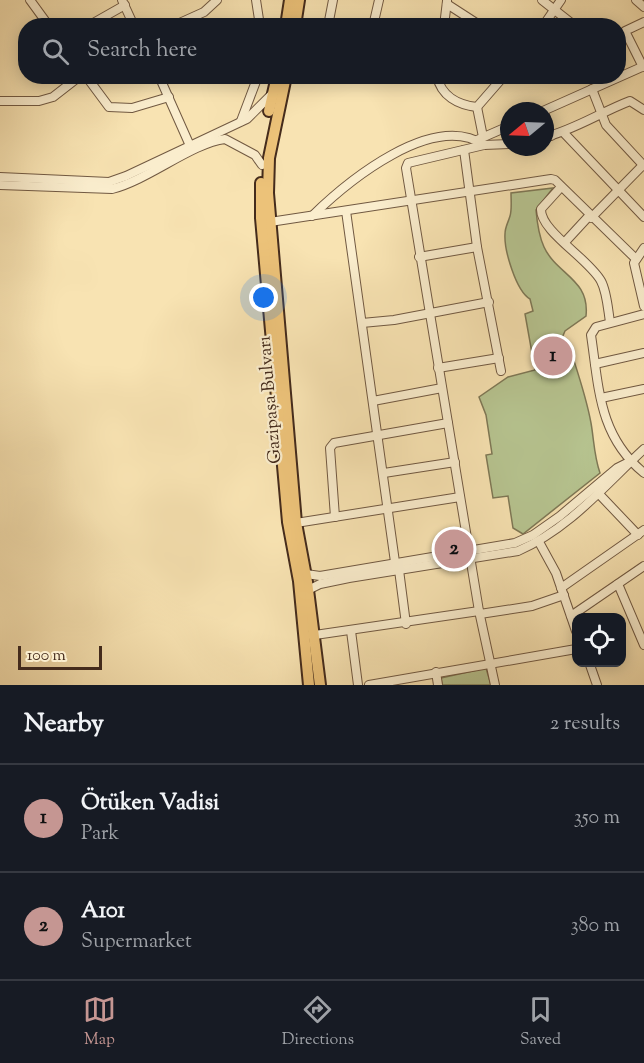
<!DOCTYPE html>
<meta charset="utf-8">
<style>
:root{--surface:#171b24;--page:#242831;--text:#f1f3f6;--muted:#9ea1a6;--line:#363941;--accent:#c59692}
body{margin:0;font-family:"Sorts Mill Goudy",serif;background:var(--page);color:var(--text)}
.controls{position:absolute;right:18px;bottom:18px;display:grid;overflow:hidden;border-radius:12px;box-shadow:0 3px 15px #0003}
.controls button{width:54px;height:54px;display:grid;place-items:center;padding:0;border:0;border-bottom:2px solid var(--line);background:var(--surface);color:var(--text);font:30px sans-serif}
.compass{position:absolute;left:500px;top:102px;width:54px;height:54px;border-radius:50%;background:var(--surface);box-shadow:0 3px 15px #0003;rotate:251deg}
.scale{position:absolute;left:18px;bottom:15px;width:84px;box-sizing:border-box;padding-left:6px;border:3px solid #442b1c;border-top:0;font-size:16px;line-height:21px;white-space:nowrap;color:#442b1c;-webkit-text-stroke:4px #faedcd;paint-order:stroke}
.you{position:absolute;left:264px;top:298px;width:21px;height:21px;margin:-15px;border:4px solid #fff;border-radius:50%;background:#1a73e8;box-shadow:0 0 0 9px #1a73e833}
.badge{display:grid;place-items:center;width:39px;height:39px;border-radius:50%;background:var(--accent);color:#111;font-size:20px;font-weight:700}
.pin{position:absolute;translate:-50% -50%;border:3px solid #fff;box-shadow:0 2px 6px #0006}
.list{margin:0;padding:0;list-style:none}
h2{display:flex;justify-content:space-between;align-items:center;height:78px;margin:0;padding:0 24px;font-size:26px}
h2 small{font-size:20px;font-weight:400;color:var(--muted)}
.list li{display:grid;grid-template-columns:39px 1fr auto;gap:18px;align-items:center;box-sizing:border-box;height:108px;padding:0 24px;border-top:2px solid var(--line)}
.list b{display:block;font-size:22px;white-space:nowrap}
.list p{margin:0;font-size:20px;white-space:nowrap;color:var(--muted)}
.list em{font-size:20px;font-style:normal;color:var(--muted)}
.icon{flex:none;width:33px;height:33px;fill:none;stroke:currentColor;stroke-width:2;stroke-linecap:round;stroke-linejoin:round}
.map{position:relative;flex:none;width:644px;height:685px;overflow:hidden}
.search{position:absolute;background:var(--surface);box-shadow:0 3px 15px #0003;left:18px;right:18px;top:18px;height:66px;display:flex;align-items:center;gap:15px;box-sizing:border-box;padding:0 21px;border-radius:24px;color:var(--muted);font-size:22px}
.sheet{height:294px;background:var(--surface)}
nav{display:flex;justify-content:space-around;align-items:center;box-sizing:border-box;height:84px;border-top:2px solid var(--line);background:var(--surface);font-size:16px;color:var(--muted)}
nav a{display:grid;justify-items:center;gap:3px}
nav .on{color:var(--accent)}
.map>svg:first-child{display:block}
</style>
<div class="map">
<svg width="644" height="685" viewBox="0 0 644 685">
<rect width="100%" height="100%" fill="#f8e3b2"/>
<filter id="stains"><feTurbulence type="fractalNoise" baseFrequency=".00333" numOctaves="4"/><feColorMatrix values="0 0 0 0 .2 0 0 0 0 .09 0 0 0 0 .02 0 0 0 .5 -.17"/></filter>
<radialGradient id="worn" r=".72"><stop offset=".6" stop-color="#630" stop-opacity="0"/><stop offset="1" stop-color="#630" stop-opacity=".3"/></radialGradient>
<g fill="#b7c591" stroke="#7e7856" stroke-width="1.5">
<path d="M553 188 536 210C537 222 539 236 544 247 557 275 590 279 586 316L565 331 562 338 568 342C576 368 586 395 591 423 594 440 594 456 600 473L523 534 513 528 508 496 493 498 486 455 492 454 486 415 479 397 508 377 535 370 525 314 533 311 530 299C516 291 504 250 505 234 505 227 508 223 510 216 512 210 511 200 511 193Z"/>
<polygon points="486,668 491,685 442,685 441,678"/>
</g>
<g fill="none" stroke-linecap="round" stroke-linejoin="round">
<g stroke="#715942" stroke-width="10">
<g id="minor">
<polyline points="30,0 49,26"/>
<polyline points="122,0 134,26"/>
<polyline points="256,0 260,26"/>
<polyline points="542,0 575,26"/>
<polyline points="636,0 644,7"/>
<polyline points="447,4 481,26"/>
<polyline points="88,26 125,5"/>
<polyline points="173,26 204,12 217,0"/>
<polyline points="328,26 333,0"/>
<polyline points="373,26 379,0"/>
<polyline points="444,26 447,1"/>
<polyline points="543,26 561,0"/>
<polyline points="643,67 625,31 644,22"/>
<polyline points="86,76 109,107 132,108 169,97"/>
<polyline points="159,76 191,148"/>
<path d="M437 76C441 96 458 105 477 107L504 76"/>
<polyline points="592,89 606,125 644,166"/>
<polyline points="0,101 39,101 53,97 80,76"/>
<polyline points="477,107 483,137"/>
<polyline points="543,111 644,66"/>
<polyline points="545,115 551,136"/>
<polyline points="241,121 258,76"/>
<polyline points="563,132 644,217"/>
<path d="M545 137C574 130 601 112 630 101L644 110"/>
<polyline points="477,140 509,126"/>
<polyline points="464,150 477,247 501,371"/>
<polyline points="0,177 109,182 126,176 247,119 272,94"/>
<path d="M0 185 112 189C148 180 192 143 225 139L255 155 262 165"/>
<path d="M561 187 541 209C540 231 589 259 601 281 607 292 608 310 610 322"/>
<polyline points="346,211 395,562"/>
<path d="M312 216C348 181 433 111 484 145"/>
<polyline points="591,218 643,165"/>
<polyline points="270,222 551,179 555,180 636,259"/>
<polyline points="565,242 589,216"/>
<polyline points="644,248 634,263 644,306"/>
<polyline points="419,257 477,247"/>
<path d="M644 314 596 327 591 335C599 389 599 436 644 473"/>
<polyline points="362,323 394,320 489,302"/>
<polyline points="595,364 644,353"/>
<polyline points="438,368 499,358"/>
<polyline points="601,398 644,389"/>
<polyline points="373,401 442,388"/>
<polyline points="384,473 455,462"/>
<polyline points="599,494 638,535"/>
<polyline points="335,517 330,448 334,443 448,423"/>
<polyline points="296,523 460,497"/>
<polyline points="539,542 556,573 576,631"/>
<polyline points="399,570 406,624"/>
<polyline points="306,574 320,576 515,543 533,535 560,516 617,468 627,463"/>
<polyline points="618,584 644,645"/>
<polyline points="561,588 644,530"/>
<path d="M308 590 320 584 349 578 518 551C569 529 604 486 644 449"/>
<polyline points="480,614 532,606 564,595"/>
<polyline points="571,616 644,566"/>
<polyline points="351,631 358,685"/>
<polyline points="315,635 479,611"/>
<polyline points="589,662 597,685"/>
<polyline points="436,672 438,685"/>
<polyline points="369,685 576,649"/>
<polyline points="495,685 479,611 406,168 408,163 484,145 509,144"/>
</g>
</g>
<g stroke="#442b1c" stroke-width="14">
<g id="major">
<polyline points="286,26 290,0"/>
<polyline points="295,26 299,0"/>
<polyline points="286,76 269,158 268,193 296,523 307,582 320,685"/>
<polyline points="269,111 277,76"/>
<polyline points="261,183 261,218 288,522 299,581 309,685"/>
</g>
</g>
<use href="#minor" stroke="#faedcd" stroke-width="8"/>
<use href="#major" stroke="#ecc279" stroke-width="10"/>
</g>
<g text-anchor="middle" stroke-width="4.5" stroke-linejoin="round" paint-order="stroke">
<g font-size="18" fill="#442b1c" stroke="#faedcd">
<text transform="translate(269 400) rotate(-95)" y="6">Gazipaşa Bulvarı</text>
</g>
</g>
<rect width="100%" height="100%" filter="url(#stains)"/>
<rect width="100%" height="100%" fill="url(#worn)"/>
</svg>
<div class="controls">
<button><svg class="icon" aria-label="locate" viewBox="0 0 24 24"><circle cx="12" cy="12" r="6"/><path d="M12 2v4M12 18v4M2 12h4M18 12h4"/></svg></button>
</div>
<svg class="compass" viewBox="-18 -18 36 36"><path d="M0-13l5 13h-10z" fill="#e53935"/><path d="M0 13l5-13h-10z" fill="#9ea1a6"/></svg>
<div class="scale">100 m</div>
<div class="you"></div>
<div class="pin badge" style="left:553px;top:356px">1</div>
<div class="pin badge" style="left:454px;top:549px">2</div>
<div class="search"><svg class="icon" aria-label="search" viewBox="0 0 24 24"><circle cx="10" cy="10" r="6"/><path d="M15 15l6 6"/></svg>Search here</div>
</div>
<section class="sheet">
<h2>Nearby<small>2 results</small></h2>
<ul class="list">
<li><span class="badge">1</span><div><b>Ötüken Vadisi</b><p>Park</p></div><em>350 m</em></li>
<li><span class="badge">2</span><div><b>A101</b><p>Supermarket</p></div><em>380 m</em></li>
</ul>
</section>
<nav>
<a class="on"><svg class="icon" aria-label="map" viewBox="0 0 24 24"><path d="M3 6l6-2 6 2 6-2v14l-6 2-6-2-6 2zM9 4v14M15 6v14"/></svg>Map</a>
<a><svg class="icon" aria-label="directions" viewBox="0 0 24 24"><path d="M12 3l9 9-9 9-9-9zM9 14v-3h6M13 9l2 2-2 2"/></svg>Directions</a>
<a><svg class="icon" aria-label="saved" viewBox="0 0 24 24"><path d="M7 4h10v16l-5-4-5 4z"/></svg>Saved</a>
</nav>
